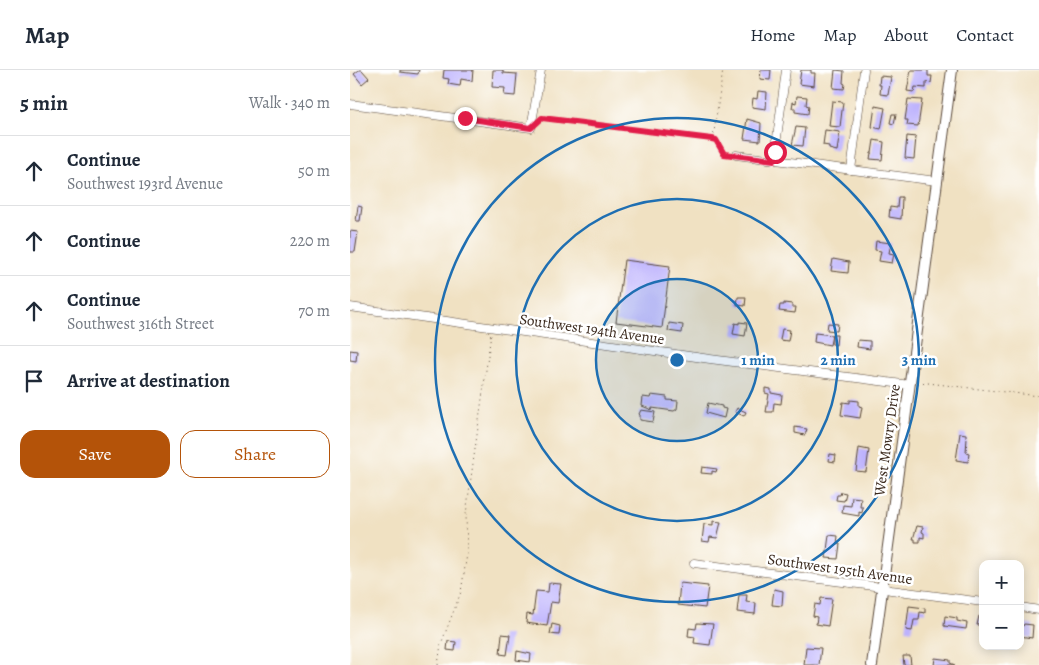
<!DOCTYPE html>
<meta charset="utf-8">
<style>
:root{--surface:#fff;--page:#f6f6f7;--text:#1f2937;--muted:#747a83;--line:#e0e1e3;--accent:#b45309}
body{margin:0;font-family:Alegreya,serif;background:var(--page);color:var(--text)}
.controls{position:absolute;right:15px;bottom:15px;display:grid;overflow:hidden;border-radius:10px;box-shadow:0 2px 12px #0003}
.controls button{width:45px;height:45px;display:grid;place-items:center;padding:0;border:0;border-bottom:1px solid var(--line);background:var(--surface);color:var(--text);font:25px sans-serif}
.stop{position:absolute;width:15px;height:15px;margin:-11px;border:4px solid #e11d48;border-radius:50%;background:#fff}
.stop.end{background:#e11d48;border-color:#fff;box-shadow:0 1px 5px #0008}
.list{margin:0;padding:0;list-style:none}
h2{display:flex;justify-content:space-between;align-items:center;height:65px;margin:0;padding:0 20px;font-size:21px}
h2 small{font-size:16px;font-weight:400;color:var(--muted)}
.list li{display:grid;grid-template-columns:32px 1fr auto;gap:15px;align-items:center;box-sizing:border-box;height:70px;padding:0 20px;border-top:1px solid var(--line)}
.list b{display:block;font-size:19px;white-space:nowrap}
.list p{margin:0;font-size:16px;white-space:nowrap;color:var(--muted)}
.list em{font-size:16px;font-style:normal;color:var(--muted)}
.actions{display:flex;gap:10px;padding:15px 20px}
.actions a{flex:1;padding:11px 0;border:1px solid var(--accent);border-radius:15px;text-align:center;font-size:18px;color:var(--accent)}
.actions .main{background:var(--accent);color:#fff}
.icon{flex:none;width:28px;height:28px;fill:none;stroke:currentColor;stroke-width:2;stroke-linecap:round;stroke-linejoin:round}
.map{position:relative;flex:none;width:689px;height:595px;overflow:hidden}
header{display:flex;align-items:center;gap:30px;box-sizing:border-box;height:70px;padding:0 25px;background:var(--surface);border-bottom:1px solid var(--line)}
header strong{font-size:24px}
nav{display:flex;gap:28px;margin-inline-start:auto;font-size:18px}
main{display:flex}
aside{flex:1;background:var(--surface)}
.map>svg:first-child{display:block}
</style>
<header>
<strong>Map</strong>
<nav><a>Home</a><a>Map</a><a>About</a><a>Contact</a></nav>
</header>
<main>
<aside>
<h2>5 min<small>Walk · 340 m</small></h2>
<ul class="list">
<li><svg class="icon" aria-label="ahead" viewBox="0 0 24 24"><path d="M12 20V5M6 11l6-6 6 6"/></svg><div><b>Continue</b><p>Southwest 193rd Avenue</p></div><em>50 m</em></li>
<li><svg class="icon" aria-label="ahead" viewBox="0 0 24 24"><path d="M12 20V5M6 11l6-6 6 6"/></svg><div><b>Continue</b></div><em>220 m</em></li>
<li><svg class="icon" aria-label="ahead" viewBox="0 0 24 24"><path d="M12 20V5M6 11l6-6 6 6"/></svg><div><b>Continue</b><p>Southwest 316th Street</p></div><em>70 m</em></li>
<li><svg class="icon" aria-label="arrive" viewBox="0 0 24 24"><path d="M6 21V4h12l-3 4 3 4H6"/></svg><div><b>Arrive at destination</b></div></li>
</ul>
<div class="actions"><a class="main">Save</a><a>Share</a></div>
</aside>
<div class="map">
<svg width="689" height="595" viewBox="0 0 689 595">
<rect width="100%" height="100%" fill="#fff"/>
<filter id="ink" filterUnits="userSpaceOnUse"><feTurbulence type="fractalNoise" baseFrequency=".02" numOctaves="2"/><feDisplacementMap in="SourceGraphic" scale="10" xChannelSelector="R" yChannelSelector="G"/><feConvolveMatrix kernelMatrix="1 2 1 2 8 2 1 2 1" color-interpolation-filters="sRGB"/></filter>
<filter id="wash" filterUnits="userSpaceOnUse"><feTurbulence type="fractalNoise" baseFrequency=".0096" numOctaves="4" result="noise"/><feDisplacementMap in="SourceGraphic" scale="20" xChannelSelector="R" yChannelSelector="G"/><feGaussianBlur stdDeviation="1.12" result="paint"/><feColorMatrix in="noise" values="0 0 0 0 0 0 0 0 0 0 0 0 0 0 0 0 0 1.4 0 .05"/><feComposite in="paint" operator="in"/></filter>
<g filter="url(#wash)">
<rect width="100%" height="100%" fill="#f0e1c2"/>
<g id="blocks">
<g fill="#bdb2fd">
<polygon points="9,0 12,0 19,8 12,14 4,4"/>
<polygon points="50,0 69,0 68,4 50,2"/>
<polygon points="94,0 123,0 122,11 111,9 110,16 98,14 99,9 93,8"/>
<polygon points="143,0 153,0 153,3 167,4 165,26 154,25 155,18 142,17"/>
<polygon points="411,0 421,0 420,10 410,9"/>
<polygon points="451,0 461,0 461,3 465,3 464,16 449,14"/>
<polygon points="485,0 494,1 493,13 495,14 494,19 483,18"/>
<polygon points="561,0 578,0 578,6 582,6 581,13 576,12 576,18 565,17 564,22 557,21"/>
<polygon points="530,6 541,7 538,25 530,24 531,15 529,15"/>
<polygon points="408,21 417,22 416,39 402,37 403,28 407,29"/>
<polygon points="447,26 457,27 456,35 459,36 458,44 445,42 445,38 442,38 443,32 446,33"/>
<polygon points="558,29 572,30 568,56 557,55 558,50 555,50"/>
<polygon points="482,31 493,32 490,57 479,56"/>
<polygon points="525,36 535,38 531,59 522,57"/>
<polygon points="542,44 546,44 544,54 540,53"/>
<polygon points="397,49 411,53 410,71 394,69"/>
<polygon points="446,57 455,58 453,76 442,75"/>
<polygon points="475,60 490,62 487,81 479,79 479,76 473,75"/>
<polygon points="557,66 566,67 564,89 555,88"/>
<polygon points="524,70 534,72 532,90 520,89 521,83 522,83"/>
<polygon points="548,127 552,127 551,149 539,147 540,137 547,138"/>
<polygon points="8,136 12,137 10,151 6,151"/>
<polygon points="0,161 8,162 5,182 0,182"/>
<polygon points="526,171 541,173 539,183 544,184 542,193 529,191 531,181 525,180"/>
<polygon points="483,189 499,192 498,203 481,201"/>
<polygon points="274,190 320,196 312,258 266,252"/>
<polygon points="388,227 396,227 395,236 387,235"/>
<polygon points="434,233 442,234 442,237 446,237 445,243 429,241 430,235 434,235"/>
<polygon points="389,252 397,253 395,266 383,264 385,253 389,254"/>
<polygon points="319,253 333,255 332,263 318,261"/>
<polygon points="478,253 488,254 487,261 477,260"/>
<polygon points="432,259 440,260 438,271 430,270"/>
<polygon points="465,263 482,265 480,275 464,272"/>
<polygon points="482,265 487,265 486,275 482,274"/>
<polygon points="508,270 520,271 520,279 507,277"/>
<polygon points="0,280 7,281 6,291 0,290"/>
<polygon points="415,318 421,319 421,323 432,325 431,334 424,333 423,342 416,342 419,324 415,323"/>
<polygon points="301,325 317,327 317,330 328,331 327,339 324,341 302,338 302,340 292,336 293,327 300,328"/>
<polygon points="500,330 509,331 509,336 512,337 510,348 491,345 493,332 500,333"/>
<polygon points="358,333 372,336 372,338 376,339 374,348 356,343"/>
<polygon points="387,338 396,342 394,346 385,342"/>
<polygon points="291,340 305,342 303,352 290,350 290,345 289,344"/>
<polygon points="445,357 457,359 455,365 445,363"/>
<polygon points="610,363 616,364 616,368 617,368 616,382 619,383 618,392 606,390"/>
<polygon points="509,378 519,380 516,402 506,401"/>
<polygon points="480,384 486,385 485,392 479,391"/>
<polygon points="352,397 367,399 366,402 362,401 362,404 351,403"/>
<polygon points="491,422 496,423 494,431 486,430 487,425 490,425"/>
<polygon points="502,427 511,428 510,437 513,437 512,443 509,442 509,446 492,443 493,435 501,436"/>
<polygon points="363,451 371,452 367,468 360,467 359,472 352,471 354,454 363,455"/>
<polygon points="567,456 573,457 572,462 574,463 574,468 570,467 570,472 565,472 565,469 563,469"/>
<polygon points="479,465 488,466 487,474 490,474 488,489 476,488"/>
<polygon points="199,513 211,514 208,533 201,532 197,556 176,553 177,544 183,545 186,521 198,522"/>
<polygon points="330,513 358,516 355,538 328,535"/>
<polygon points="424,519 433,521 432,536 422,535"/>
<polygon points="389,525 397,525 396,532 406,533 405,544 387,542"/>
<polygon points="471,528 482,529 478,556 466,554 467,547 463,546 465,534 470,535"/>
<polygon points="559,536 575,538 575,543 570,542 569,550 564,550 562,561 556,560"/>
<polygon points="595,546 607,548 607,551 617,553 616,559 594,556"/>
<polygon points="629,546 633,547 633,555 627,555"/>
<polygon points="347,553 363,554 360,575 344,573 345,567 338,566 339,558 346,559"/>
<polygon points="202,554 210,556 209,565 200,564"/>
<polygon points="674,554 683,555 682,568 670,566 670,556 673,556"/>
<polygon points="152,564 160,565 157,585 150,584"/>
<polygon points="98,571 106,572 105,581 97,580"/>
<polygon points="456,577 471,578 469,595 454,595"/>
<polygon points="167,581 181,584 180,592 166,590"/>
<polygon points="553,586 560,586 561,595 554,595"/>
<polygon points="585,588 600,590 600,593 605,595 584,595"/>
</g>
</g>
</g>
<g filter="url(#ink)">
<use href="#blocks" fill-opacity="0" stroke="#564537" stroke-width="1"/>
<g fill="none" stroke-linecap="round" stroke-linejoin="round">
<g stroke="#564537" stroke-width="9">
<g id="minor">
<polyline points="0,34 181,58 191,0"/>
<polyline points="386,85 587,111"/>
<polyline points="424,90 436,0"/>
<polyline points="501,100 514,0"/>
<polyline points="0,237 360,289 560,315"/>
<polyline points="344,493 524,516 541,520 633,532"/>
<polyline points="670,537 689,540"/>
</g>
</g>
<g stroke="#564537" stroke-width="12">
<polyline id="tertiary" points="522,595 602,0"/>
</g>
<g stroke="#564537" stroke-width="1" stroke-dasharray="1 4" stroke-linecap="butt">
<polyline points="190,50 192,48 366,70 374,84 380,85"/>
<polyline points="363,69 373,0"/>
<polyline points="568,314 578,313 689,326"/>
<polyline points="88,595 91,574 111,522 117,484 116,444 141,264"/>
</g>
<use href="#minor" stroke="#fff" stroke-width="8"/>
<use href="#tertiary" stroke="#fff" stroke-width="10"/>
</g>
</g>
<g fill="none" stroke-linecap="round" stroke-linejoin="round" filter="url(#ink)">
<polyline stroke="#e11d48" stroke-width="6" points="115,48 181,58 192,48 362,69 366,70 374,84 424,90 425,82"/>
</g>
<circle cx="327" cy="290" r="81" fill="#1f6fb2" fill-opacity=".12"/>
<g fill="none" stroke="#1f6fb2" stroke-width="2.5">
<circle cx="327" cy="290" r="81"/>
<circle cx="327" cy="290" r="161"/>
<circle cx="327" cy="290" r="242"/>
</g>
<g text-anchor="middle" stroke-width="5" stroke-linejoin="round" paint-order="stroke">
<g font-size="15" fill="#3b2a1e" stroke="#fff">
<text transform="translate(242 259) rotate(8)" y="5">Southwest 194th Avenue</text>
<text transform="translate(537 370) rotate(-82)" y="5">West Mowry Drive</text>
<text transform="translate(490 499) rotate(8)" y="5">Southwest 195th Avenue</text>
</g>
</g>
<circle cx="327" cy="290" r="8" fill="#1f6fb2" stroke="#fff" stroke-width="2.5"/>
<g font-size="15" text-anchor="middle" font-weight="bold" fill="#1f6fb2" stroke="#fff" stroke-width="5" stroke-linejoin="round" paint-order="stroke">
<text x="408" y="295">1 min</text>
<text x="488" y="295">2 min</text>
<text x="569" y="295">3 min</text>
</g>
</svg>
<div class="controls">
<button>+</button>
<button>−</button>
</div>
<div class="stop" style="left:425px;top:82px"></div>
<div class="stop end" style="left:115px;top:48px"></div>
</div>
</main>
